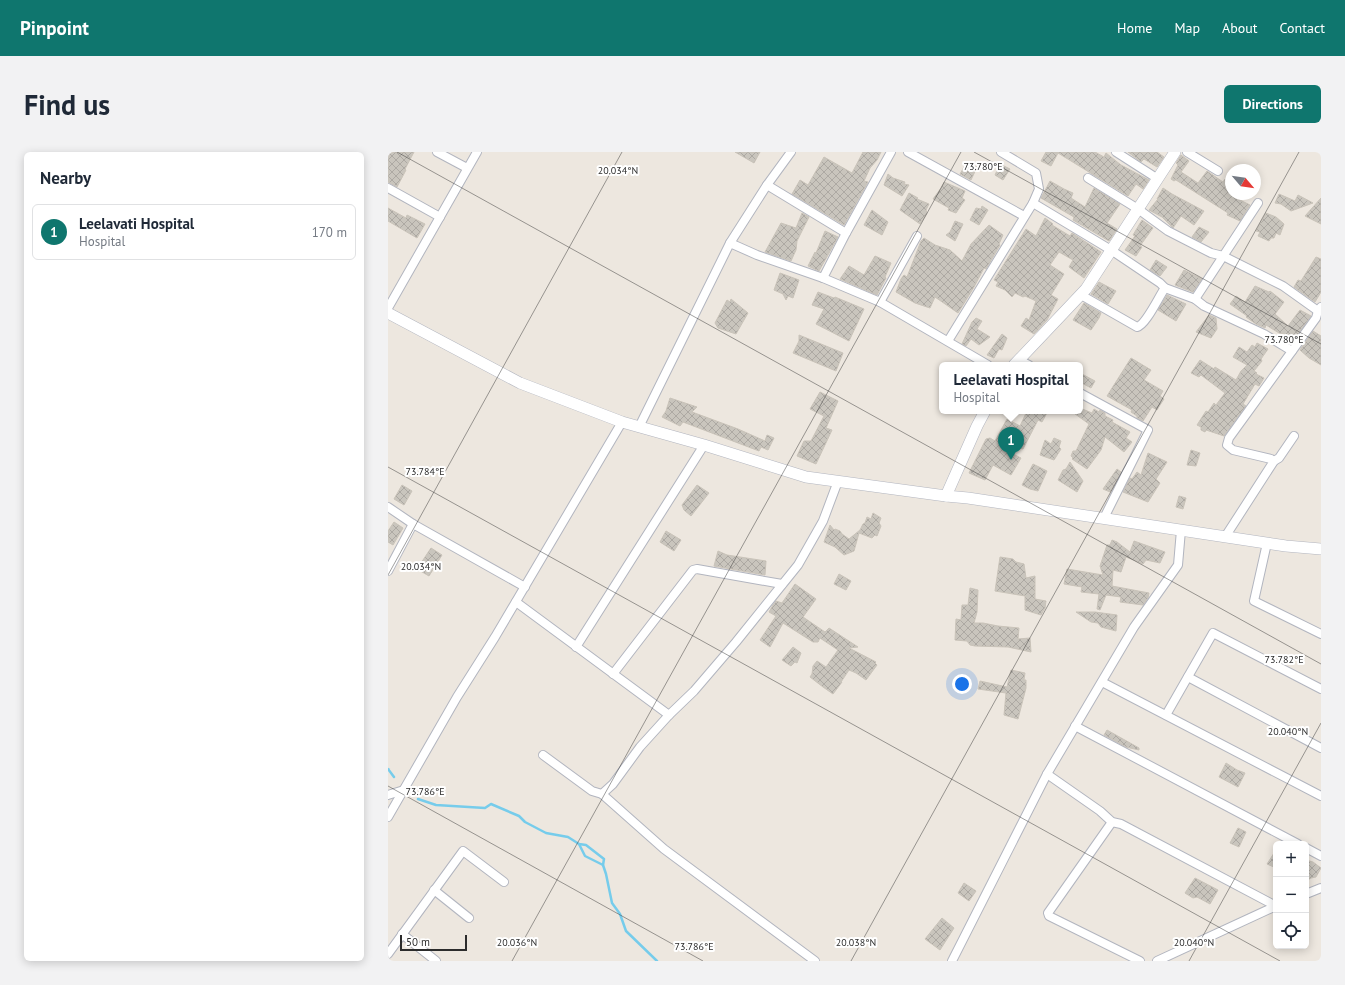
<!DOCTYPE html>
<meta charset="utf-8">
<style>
:root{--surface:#fff;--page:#f2f2f3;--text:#1f2937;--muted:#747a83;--line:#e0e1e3;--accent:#0f766e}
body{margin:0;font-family:"PT Sans",sans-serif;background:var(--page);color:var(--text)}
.controls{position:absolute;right:12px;bottom:12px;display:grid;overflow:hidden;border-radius:6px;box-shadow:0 2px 10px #0003}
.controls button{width:36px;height:36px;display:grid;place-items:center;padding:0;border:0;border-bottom:1px solid var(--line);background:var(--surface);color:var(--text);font:20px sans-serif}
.compass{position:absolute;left:837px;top:12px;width:36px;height:36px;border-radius:50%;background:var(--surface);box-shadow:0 2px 10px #0003;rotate:119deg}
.scale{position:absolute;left:12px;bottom:10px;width:67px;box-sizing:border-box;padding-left:4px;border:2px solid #2c2c2c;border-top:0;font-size:11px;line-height:14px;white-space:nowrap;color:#2c2c2c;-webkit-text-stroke:3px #fff;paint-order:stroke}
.you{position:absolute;left:574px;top:532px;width:14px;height:14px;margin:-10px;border:3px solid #fff;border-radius:50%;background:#1a73e8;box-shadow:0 0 0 6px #1a73e833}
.badge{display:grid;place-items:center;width:26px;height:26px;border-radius:50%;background:var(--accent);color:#fff;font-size:13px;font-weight:700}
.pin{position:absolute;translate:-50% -33px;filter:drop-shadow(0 1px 2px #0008)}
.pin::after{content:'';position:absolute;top:21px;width:14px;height:12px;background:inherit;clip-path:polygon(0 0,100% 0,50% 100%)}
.popup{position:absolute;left:551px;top:210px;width:144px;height:52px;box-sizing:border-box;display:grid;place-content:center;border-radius:6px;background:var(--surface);filter:drop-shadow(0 1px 3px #0005);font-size:13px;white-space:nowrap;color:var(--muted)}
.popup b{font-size:15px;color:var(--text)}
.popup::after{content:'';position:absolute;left:50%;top:100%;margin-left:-8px;border:8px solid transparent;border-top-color:var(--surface)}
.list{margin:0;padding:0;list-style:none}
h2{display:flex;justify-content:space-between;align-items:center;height:52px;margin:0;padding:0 16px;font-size:17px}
h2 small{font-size:13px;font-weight:400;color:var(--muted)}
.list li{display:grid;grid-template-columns:26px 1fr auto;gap:12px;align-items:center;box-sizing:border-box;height:56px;margin:0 8px 8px;padding:0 8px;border:1px solid var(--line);border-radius:6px}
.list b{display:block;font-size:15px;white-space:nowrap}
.list p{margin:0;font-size:13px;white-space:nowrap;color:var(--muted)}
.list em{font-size:13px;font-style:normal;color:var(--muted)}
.icon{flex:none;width:22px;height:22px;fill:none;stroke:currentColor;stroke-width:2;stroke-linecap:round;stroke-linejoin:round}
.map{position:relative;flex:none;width:933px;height:809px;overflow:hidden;border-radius:6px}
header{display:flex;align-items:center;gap:24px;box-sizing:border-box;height:56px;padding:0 20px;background:var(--accent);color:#fff}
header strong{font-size:19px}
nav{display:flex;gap:22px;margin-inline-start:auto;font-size:14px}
.intro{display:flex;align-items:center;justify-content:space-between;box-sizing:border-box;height:96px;padding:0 24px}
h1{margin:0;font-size:28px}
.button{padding:10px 18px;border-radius:6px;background:var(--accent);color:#fff;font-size:14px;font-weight:700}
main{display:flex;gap:24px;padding:0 24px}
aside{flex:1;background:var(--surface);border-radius:6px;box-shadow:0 2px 10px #0003}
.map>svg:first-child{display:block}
</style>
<header>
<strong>Pinpoint</strong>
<nav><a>Home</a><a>Map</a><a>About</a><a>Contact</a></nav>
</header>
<div class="intro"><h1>Find us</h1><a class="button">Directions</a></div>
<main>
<aside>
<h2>Nearby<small></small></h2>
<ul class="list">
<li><span class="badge">1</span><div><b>Leelavati Hospital</b><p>Hospital</p></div><em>170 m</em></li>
</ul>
</aside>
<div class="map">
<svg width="933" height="809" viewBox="0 0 933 809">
<defs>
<pattern id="building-cross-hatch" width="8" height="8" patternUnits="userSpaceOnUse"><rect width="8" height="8" fill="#c9c5bd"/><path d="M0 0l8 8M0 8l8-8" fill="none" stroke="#ada9a3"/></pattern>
</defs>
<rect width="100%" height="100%" fill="#ede7df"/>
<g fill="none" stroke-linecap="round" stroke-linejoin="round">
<g stroke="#76cceb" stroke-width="2.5">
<polyline points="0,617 6,625"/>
<polyline points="30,647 48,653 97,656 103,652 131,664 137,670 158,681 180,685 191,692 198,693 216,707 215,713 218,722 224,751 232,762 238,779 269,809"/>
<polyline points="191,692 197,704 215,713"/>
</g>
</g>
<g fill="url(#building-cross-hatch)" stroke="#c9c3b9">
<polygon points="0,0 26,0 17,17 18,18 9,35 0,30"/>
<polygon points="347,0 372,0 366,11"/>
<polygon points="475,0 493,0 489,8 482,16 476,29 480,30 456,73 404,42 412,28 420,33 436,5 464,21"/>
<polygon points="658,0 707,0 716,5 718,1 733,13 761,28 755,37 748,32 740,44 670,1 663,14 653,9"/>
<polygon points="740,0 769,0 776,5 769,15 756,7 753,10"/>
<polygon points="793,3 801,9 793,20 810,31 819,19 835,30 837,27 843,35 843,42 845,42 844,44 862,53 852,69 839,63 840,61 788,28 789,27 786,29 783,27 790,13 788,11"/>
<polygon points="579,10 589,15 583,28 572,22"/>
<polygon points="612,12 622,17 615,28 607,23"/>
<polygon points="500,22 505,26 517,30 516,32 521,33 514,44 496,33"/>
<polygon points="662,29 676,37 685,41 683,46 697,55 706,36 732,52 719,71 729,77 721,89 685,68 686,65 653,46"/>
<polygon points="556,30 577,39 574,46 577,48 574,52 568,61 560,58 561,56 545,47 553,36"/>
<polygon points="775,36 784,42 816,59 806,73 793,64 785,76 774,65 761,58 770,47 769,47"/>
<polygon points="521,41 530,46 529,47 541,52 538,58 539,61 532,72 512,58"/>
<polygon points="891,42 907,49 910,43 925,51 903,59 893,52 887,51"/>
<polygon points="933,46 933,72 917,64"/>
<polygon points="594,54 600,58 591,73 582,68 588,56 593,57"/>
<polygon points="0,56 18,66 19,63 37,72 29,86 0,69"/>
<polygon points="484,58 500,70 494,83 476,73"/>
<polygon points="414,61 421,65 409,89 408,98 403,109 377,100 393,71 408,76"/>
<polygon points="878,61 888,65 896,72 892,83 888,81 886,86 883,86 881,89 870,84 872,80 868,79"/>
<polygon points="657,66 665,72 664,73 682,84 684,81 713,100 696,126 681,115 685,108 671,100 662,113 676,122 663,143 670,147 659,168 646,182 633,174 638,166 641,168 648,149 637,144 635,145 627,141 624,145 617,138 608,134 610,130 606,128 638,77 648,84"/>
<polygon points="754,68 765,76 752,94 754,95 748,104 737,98 747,84 745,83"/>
<polygon points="567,69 575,72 567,89 558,83 562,80"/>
<polygon points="601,73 615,83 611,92 612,93 598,117 596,116 586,135 570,161 547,145 542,156 527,151 508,140 513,127 516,123 519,125 533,89 536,86 547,93 562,98 574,109 583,92"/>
<polygon points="811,75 821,80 813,90 804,85"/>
<polygon points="437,79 450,85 431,119 420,114 427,100 428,101"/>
<polygon points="487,104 503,111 497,125 498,126 489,143 452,127 461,114 476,123"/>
<polygon points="928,105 933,107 933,140 927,150 906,135 910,128 913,129"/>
<polygon points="768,108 779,115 772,124 762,118"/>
<polygon points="796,118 814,127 805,140 787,133"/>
<polygon points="392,121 411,128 405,146 400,144 398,148 395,142 386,138"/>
<polygon points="711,130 728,139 720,152 703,142"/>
<polygon points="867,134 881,140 882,139 896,150 887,162 900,174 912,158 923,164 903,192 894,187 897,182 891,181 878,173 877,176 868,172 858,165 859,164 842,152 848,144 857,150"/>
<polygon points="430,140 446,146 447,145 476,157 461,189 428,172 436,157 424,153"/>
<polygon points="779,143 798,152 788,169 770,158"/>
<polygon points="343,147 360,161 348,182 330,176 327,171 339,148 342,150"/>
<polygon points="696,151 713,161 711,166 703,178 685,168"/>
<polygon points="821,163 828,166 829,177 823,186 808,180"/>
<polygon points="588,166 594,169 589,177 602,185 591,193 583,187 578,194 574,192 584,170"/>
<polygon points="925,179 933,184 933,213 921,206 912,198"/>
<polygon points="614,182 619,186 614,198 611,197 606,206 599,203"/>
<polygon points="411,183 455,201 448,219 405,201 411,189"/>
<polygon points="869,191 880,197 873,207 874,209 866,219 869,221 868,222 876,226 871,234 867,232 855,252 858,254 836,284 818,278 817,280 813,278 813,275 809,273 818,259 820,260 826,251 828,253 837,241 813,223 811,225 803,221 812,208 826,217 827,215 848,228 853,219 859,213 845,205 851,195 859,200 864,193 867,195"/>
<polygon points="743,206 763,218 756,228 775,239 772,244 776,247 772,253 769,258 764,255 755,269 749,266 749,264 743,260 744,258 719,244"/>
<polygon points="692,221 707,229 703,236 692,230"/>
<polygon points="432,240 450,249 438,276 444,278 428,312 409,304 416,289 423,289 436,264 422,257"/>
<polygon points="282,246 309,255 304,260 350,277 377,289 379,283 386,286 380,298 373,295 371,299 295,270 292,274 274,265 278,259"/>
<polygon points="692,256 704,261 706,257 711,260 712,258 717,261 717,264 725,268 724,270 742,280 738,286 744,290 736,300 717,285 713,298 699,317 684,307 685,306 683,304 685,299 688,299 701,272 683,259 692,259"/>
<polygon points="639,259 660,259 654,270 650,268 635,297 624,294 621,300 633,306 623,323 605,313 597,328 581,321 598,287 602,286 607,289 619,267 632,274"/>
<polygon points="666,286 673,289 671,295 673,297 666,308 652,303 657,288 663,292"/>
<polygon points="803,298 812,301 808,314 799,313"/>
<polygon points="760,301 779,310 768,327 772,331 760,350 735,340 742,326 744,327 749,320 753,323"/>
<polygon points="682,310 695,329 689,340 670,328 675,318 678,317"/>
<polygon points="645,312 659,319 650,339 642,337 634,333"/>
<polygon points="729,317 733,320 725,336 722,340 715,337"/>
<polygon points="14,333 24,339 16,353 6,347"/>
<polygon points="309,333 321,341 303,364 296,358 294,353"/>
<polygon points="791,344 798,346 795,357 788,355"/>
<polygon points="485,361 493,366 491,371 493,374 489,384 487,383 484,386 471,381 466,399 456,403 447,395 436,390 442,373 446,378 447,377 452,379 454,382 461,387 472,378 475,372 477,371 479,365 483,367"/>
<polygon points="6,370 15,376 5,393 0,390 0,379"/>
<polygon points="278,379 293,388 286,399 272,390"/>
<polygon points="724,388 729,390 742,400 746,389 777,400 772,411 758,408 755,412 738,405 733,420 725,418 724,434 761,441 760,446 755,453 732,450 733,445 718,443 712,458 709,457 711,442 693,440 694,435 676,432 679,417 715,423 712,414 719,393 722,393"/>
<polygon points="43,396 54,403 41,424 29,417"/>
<polygon points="330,399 339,403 378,409 377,423 326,414"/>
<polygon points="612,405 625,407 628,410 636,412 638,426 647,424 647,447 658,449 657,456 653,463 637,458 637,444 607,439"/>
<polygon points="451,422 463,429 458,438 446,432"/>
<polygon points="407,432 428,447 415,465 437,480 441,476 470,495 461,496 488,510 487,511 489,513 478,528 468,521 461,518 453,530 454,530 445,542 435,535 422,525 424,522 425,514 429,509 438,515 450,498 432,486 430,490 425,490 395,471 382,495 372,488 388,464 381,460 385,453 388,449 394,451"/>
<polygon points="582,436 590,438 589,460 586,471 595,471 610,474 631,476 630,487 642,486 643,500 620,495 587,494 582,493 579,489 567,488 568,467 573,468 574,453 580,453"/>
<polygon points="688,460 707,460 729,463 728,479 713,475 710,471 703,470"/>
<polygon points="405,495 413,501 409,511 407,510 403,514 394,508"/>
<polygon points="623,518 637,521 636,528 638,528 638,536 630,567 616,563 618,541 590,537 592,529 619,535"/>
<polygon points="719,578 751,596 751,598 738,595 716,583"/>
<polygon points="838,611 849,618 857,621 850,635 831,625"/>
<polygon points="850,676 858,680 851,695 842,691"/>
<polygon points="888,698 888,716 879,712"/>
<polygon points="918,708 925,710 933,716 928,725 923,726 918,729"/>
<polygon points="807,726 830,738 822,752 809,745 805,746 797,741"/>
<polygon points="576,731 588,739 581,749 570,741"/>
<polygon points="554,766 566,776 552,798 537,787"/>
</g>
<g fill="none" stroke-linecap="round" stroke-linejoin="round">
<g stroke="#b2b5bf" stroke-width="10">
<g id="street">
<polyline points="49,0 79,16"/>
<polyline points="520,0 636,64"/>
<polyline points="728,0 770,27"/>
<polyline points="799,0 830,19"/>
<polyline points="700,26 750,57 780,79 823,101 835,104 895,134 930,159"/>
<polyline points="379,33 458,81"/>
<polyline points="0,36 52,65"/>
<polyline points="645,51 723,98 772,131 777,136 807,147 816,154 876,182 904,199"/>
<polyline points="342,91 369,103 435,126 492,150 600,213"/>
<polyline points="435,126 458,81 503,0"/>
<path d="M693 143 749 175C758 173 771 144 777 136"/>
<polyline points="807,147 870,51"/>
<polyline points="492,150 529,84"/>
<polyline points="0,156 89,0"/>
<polyline points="560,189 645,51 651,37 648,21 613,0"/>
<polyline points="631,208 641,213"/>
<polyline points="692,241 760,278 716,366"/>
<polyline points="251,275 342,91 379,33 403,0"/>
<polyline points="886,309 883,307 845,298 839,293 841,286 928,166 930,159 933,155"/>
<polyline points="0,355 25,372 137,435"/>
<polyline points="837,385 886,309 891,306 906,284"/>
<polyline points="879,391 866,449 933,482"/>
<polyline points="0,419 25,372"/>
<polyline points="128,450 281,563"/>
<polyline points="188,495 316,293"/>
<polyline points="225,522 305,418 309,417 394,432"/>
<polyline points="800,525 933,596"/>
<polyline points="714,530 933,644"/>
<polyline points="778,563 825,481 933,537"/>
<polyline points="687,574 910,692"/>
<polyline points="155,603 204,639 214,642 225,632 252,595 281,563 306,539 348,490 410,413 435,369 450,329"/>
<polyline points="659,622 712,659 724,670 733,672 888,754"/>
<polyline points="214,642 276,697 427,809"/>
<polyline points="0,643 16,638"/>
<polyline points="0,665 69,545 107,485 234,270"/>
<polyline points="724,670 660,761 661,764 752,809"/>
<polyline points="918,696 933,704"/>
<polyline points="46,738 81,766"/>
<polyline points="918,742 933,736"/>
<polyline points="14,782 48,809"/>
<polyline points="0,802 75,699 116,730"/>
<polyline points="564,809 659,622 746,475 790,413 793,378"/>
<polyline points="769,809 888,754"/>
</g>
</g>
<g stroke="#b2b5bf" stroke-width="12">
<g id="secondary">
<polyline points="0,161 132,231 234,270 316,293 418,325 558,344 580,346 898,394 933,397"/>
<polyline points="626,213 698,137 787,0"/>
<polyline points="558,344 589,274 597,259"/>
</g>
</g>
<use href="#street" stroke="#fff" stroke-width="8"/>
<use href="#secondary" stroke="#fff" stroke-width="11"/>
</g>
<path fill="none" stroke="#2c2c2c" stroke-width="1" stroke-opacity="0.45" d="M9 0 933 512M586 0 933 192M0 315 892 809M0 423 234 0M0 634 315 809M124 809 573 0M463 809 911 0M801 809 933 571"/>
<g font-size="10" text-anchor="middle" fill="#2c2c2c" stroke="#fff" stroke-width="4" stroke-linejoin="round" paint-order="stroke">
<text x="595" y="18">73.780°E</text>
<text x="230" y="22">20.034°N</text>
<text x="896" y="191">73.780°E</text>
<text x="37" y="323">73.784°E</text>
<text x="33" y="418">20.034°N</text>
<text x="896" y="511">73.782°E</text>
<text x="900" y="583">20.040°N</text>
<text x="37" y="643">73.786°E</text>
<text x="129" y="794">20.036°N</text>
<text x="468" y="794">20.038°N</text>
<text x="806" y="794">20.040°N</text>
<text x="306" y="798">73.786°E</text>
</g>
</svg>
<div class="controls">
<button>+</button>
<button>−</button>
<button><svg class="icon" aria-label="locate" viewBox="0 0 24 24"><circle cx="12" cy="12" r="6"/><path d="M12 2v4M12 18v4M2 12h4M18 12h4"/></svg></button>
</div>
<svg class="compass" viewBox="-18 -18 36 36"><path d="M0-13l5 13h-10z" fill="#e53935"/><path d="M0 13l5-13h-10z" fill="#747a83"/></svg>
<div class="scale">50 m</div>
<div class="you"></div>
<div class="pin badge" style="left:623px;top:308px">1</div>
<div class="popup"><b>Leelavati Hospital</b>Hospital</div>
</div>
</main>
